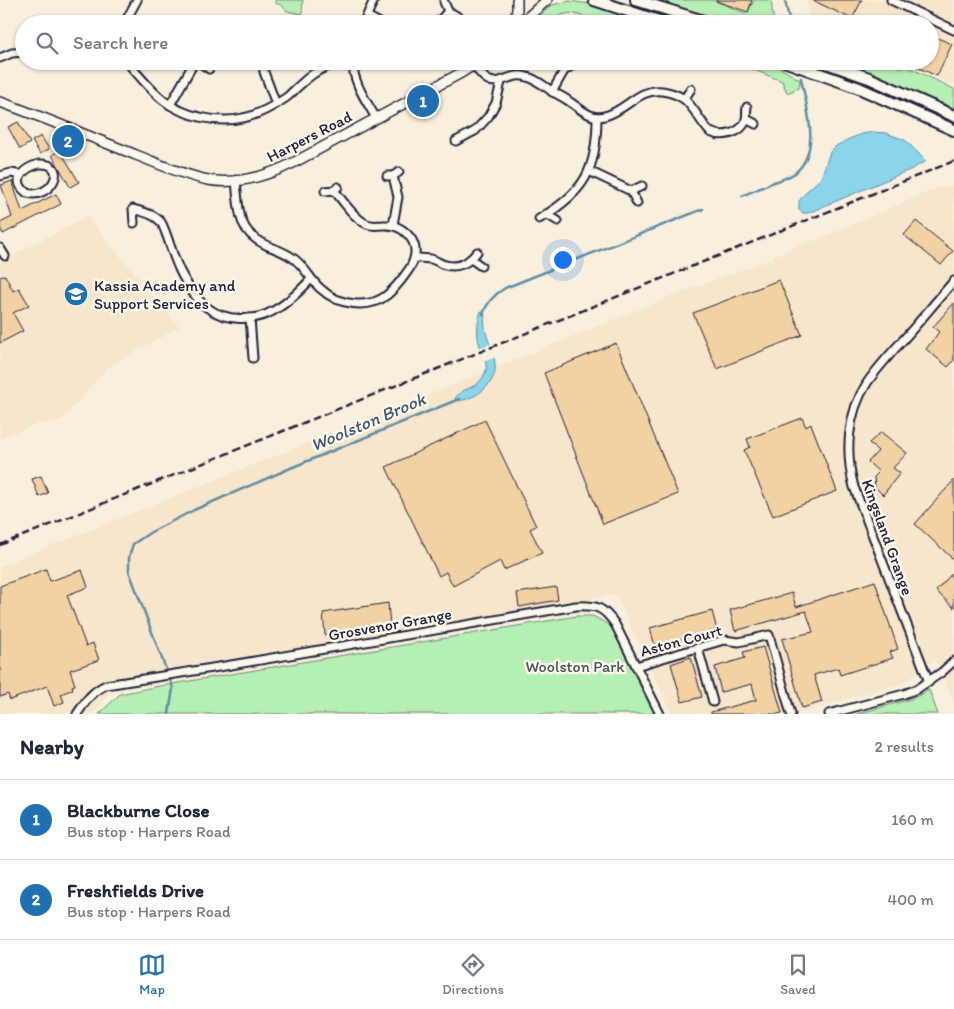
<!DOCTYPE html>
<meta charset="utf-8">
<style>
:root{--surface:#fff;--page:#f6f6f7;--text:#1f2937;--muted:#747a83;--line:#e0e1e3;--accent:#1f6fb2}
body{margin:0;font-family:Itim,sans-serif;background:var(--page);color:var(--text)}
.you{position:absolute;left:562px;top:259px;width:18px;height:18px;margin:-12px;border:4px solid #fff;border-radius:50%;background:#1a73e8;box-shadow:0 0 0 8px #1a73e833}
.badge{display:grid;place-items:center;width:32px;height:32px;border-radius:50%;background:var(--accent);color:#fff;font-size:16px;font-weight:700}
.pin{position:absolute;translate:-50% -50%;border:2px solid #fff;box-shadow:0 1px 5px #0006}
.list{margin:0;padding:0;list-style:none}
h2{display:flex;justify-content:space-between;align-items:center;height:65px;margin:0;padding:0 20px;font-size:21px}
h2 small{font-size:16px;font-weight:400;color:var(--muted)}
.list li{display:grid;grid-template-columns:32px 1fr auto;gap:15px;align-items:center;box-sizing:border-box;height:80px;padding:0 20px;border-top:1px solid var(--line)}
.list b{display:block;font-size:19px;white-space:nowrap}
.list p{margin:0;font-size:16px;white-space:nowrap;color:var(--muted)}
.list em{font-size:16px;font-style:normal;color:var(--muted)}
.icon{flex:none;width:28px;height:28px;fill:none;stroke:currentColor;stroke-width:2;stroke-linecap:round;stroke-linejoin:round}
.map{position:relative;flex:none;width:954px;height:714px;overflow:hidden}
.search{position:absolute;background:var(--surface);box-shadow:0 1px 4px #0004;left:15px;right:15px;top:15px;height:55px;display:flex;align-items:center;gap:12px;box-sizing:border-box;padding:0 18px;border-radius:28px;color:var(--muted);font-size:19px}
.sheet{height:225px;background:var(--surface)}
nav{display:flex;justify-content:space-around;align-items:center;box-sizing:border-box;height:70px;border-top:1px solid var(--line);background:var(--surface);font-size:14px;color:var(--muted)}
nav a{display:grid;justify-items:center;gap:2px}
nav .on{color:var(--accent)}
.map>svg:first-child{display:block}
</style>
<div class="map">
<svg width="954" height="714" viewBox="0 0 954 714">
<rect width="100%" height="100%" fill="#f9efdd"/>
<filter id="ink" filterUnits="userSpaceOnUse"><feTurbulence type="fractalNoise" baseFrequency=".02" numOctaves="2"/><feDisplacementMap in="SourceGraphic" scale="10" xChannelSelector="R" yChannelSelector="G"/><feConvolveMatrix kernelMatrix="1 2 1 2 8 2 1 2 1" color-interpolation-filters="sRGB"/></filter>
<g filter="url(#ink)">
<g fill="#f7e6cc">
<polygon points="806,0 954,0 954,85 907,65 901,71 874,61 930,61 930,24 810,24"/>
<polygon points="954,185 954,702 934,659 904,683 795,714 672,714 616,595 122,677 93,714 0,714 0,566 500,366 674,295 774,258 773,256 802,244 816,240 937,188"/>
<polygon points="87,216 179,327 108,367 61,421 37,424 0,438 0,262"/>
</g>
<g fill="#b5efb3" stroke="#6c8877">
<polygon points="275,0 303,0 302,14 287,11 281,5 275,3"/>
<polygon points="656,0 713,0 747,14 754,0 771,0 774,24 731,24"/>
<polygon points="569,1 590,4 625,17 632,22 646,24 605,24 589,18 571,13 561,15 548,24 530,24 552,5"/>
<polygon points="731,61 764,61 782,69 800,80 799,88 787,93 782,81"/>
<polygon points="839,61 883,61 900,67 908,67 954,89 954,108"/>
<polygon points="577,616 593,616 609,625 619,640 656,714 99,714 120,694 154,687"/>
<polygon points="929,690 938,714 857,714 914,698"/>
</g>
<g fill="#8ad5ea" stroke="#608da4">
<polygon points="873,132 886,133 905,140 926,161 912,169 808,213 803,213 799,210 799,201 807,191 821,178 830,152 836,146 849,139 862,134"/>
<path d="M481 311 485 314C480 343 512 366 483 390 476 396 467 400 458 401L455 398C457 396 458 394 461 392 467 388 476 387 481 380 491 367 484 359 480 346 476 335 477 322 481 311Z"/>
</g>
<polygon fill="#f9efdd" points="490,344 497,357 485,361 478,348"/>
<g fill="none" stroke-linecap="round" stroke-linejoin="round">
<g stroke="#608da4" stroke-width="2.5">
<polyline points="785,0 790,24"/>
<path d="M742 196C753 191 764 187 774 182 781 180 789 177 795 173 822 151 806 106 801 78"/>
<path d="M483 314C487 302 495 294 505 288L703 209"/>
<polyline points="169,714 173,688 129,571 129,557 133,544 151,532 194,510 293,467 459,399"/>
</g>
</g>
<g fill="#f2d1a3" stroke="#22223b">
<polygon points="716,0 752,0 748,12 716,1"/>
<polygon points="812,0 862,0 852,19"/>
<polygon points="930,35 952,44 937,76 917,67 919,61 930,61"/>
<polygon points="18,122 30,143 20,149 8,127"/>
<polygon points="41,136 49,149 40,154 32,141"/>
<polygon points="60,150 79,182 70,187 52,155"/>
<polygon points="12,181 22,211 56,194 61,204 3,234 0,228 0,223 12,217 1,185"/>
<polygon points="916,221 953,251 941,265 904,235"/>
<polygon points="5,275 13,291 19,288 29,305 13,313 23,331 0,343 0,277"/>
<polygon points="779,280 802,335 717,369 693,313"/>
<polygon points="954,303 954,360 948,367 926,349 939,332 933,327"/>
<polygon points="616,343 678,494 603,524 544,373"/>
<polygon points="802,418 806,427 811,424 837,491 773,516 744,450 750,447 747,439"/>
<polygon points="485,420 536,526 530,529 542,553 504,570 500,561 453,586 446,572 439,576 386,467"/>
<polygon points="881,432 907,453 893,468 900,473 883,495 875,487 874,477 879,472 868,462 878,451 869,443"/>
<polygon points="41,476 48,493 39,497 32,479"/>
<polygon points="954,480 954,560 915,524"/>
<polygon points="46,569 50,581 82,570 88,587 67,595 86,646 93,643 99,660 70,670 75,685 72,686 73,689 61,694 64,702 54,706 47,686 10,700 8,694 0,697 0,586"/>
<polygon points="954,571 954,608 936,591"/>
<polygon points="875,581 898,649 890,652 893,658 840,675 838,668 814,675 822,702 802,708 782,639 813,632 806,611 735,631 730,610 792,593 796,607"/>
<polygon points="556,587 558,600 519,607 517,593"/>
<polygon points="388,603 390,625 325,635 323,613"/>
<polygon points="712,611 717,630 655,646 650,628"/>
<polygon points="763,647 782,713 777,714 711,714 711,712 756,700 752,684 721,692 715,667 745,658 743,652"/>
<polygon points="691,657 702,697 682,702 671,664"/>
</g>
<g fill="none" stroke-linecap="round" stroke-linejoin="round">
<g stroke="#22223b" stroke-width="11">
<g id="minor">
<polyline points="891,0 954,30"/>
<polyline points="444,2 448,11 457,16"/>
<polyline points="367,16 382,24"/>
<polyline points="124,24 137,0"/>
<polyline points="363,24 374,0"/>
<polyline points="437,24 448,11"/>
<polyline points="0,58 12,53 24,52"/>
<polyline points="68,61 68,63"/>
<path d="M126 61C138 74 149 89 163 100 183 116 217 124 243 118 258 115 274 106 287 97 292 93 296 88 301 84 319 67 328 65 352 63"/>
<polyline points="198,61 209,69"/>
<polyline points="263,61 264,72 276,104"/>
<path d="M352 61C354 84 365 99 376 118"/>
<path d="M474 65C496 99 503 70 527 77 537 79 545 87 553 92 559 95 565 98 570 102 578 107 587 116 597 117 600 117 605 116 608 115 628 108 640 88 662 91 670 92 678 95 684 99 695 108 700 122 710 132 722 138 741 134 746 120 747 116 746 111 747 107"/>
<polyline points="552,92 564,71 574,64"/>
<polyline points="684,99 691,89"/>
<polyline points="170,105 195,61"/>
<polyline points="746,119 756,124"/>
<polyline points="456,141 475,131 488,117 496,103 501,82"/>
<path d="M39 164C70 162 52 200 27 193 10 180 24 168 39 164Z"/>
<polyline points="589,171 631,191 637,203"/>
<polyline points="0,176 11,173 21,175"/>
<polyline points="387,176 393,176 399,172"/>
<polyline points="393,176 398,197 393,225"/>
<path d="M236 180C239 208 236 231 266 245 275 249 285 252 293 258 305 266 310 280 321 289 338 305 368 310 387 295 394 289 400 282 405 275 413 265 419 252 412 240 405 229 396 224 383 225 377 225 371 227 365 223 354 218 342 200 334 190"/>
<polyline points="325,191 334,190 338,187"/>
<polyline points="631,191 642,186"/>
<polyline points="546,214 558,221"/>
<path d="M539 219C585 192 597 170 597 117"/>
<path d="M134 223 133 209C143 212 154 214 161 222 164 227 166 234 168 239 172 251 176 264 182 275 188 286 197 301 208 308 225 321 254 322 273 311 288 303 300 291 311 279"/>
<polyline points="0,248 5,256"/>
<path d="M415 257C420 259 425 258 431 259 435 260 438 262 442 264 456 269 468 264 477 252"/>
<polyline points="471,259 481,266"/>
<polyline points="250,318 253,358"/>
<polyline points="698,648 713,702"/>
<polyline points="636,666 724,640 739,642 769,635 791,714"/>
<path d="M929 682 854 487C845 453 847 414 867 383 878 367 891 353 904 339 921 320 937 300 954 281"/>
<path d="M77 714C85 702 92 691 106 685L231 665 576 606C597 605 603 607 615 624L660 714"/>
<polyline points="829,714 904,694 917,689 942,672 954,661"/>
</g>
</g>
<g stroke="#22223b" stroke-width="12">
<g id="tertiary">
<polyline points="514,24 517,10 517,0"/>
<polyline points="520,24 547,0"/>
<path d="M0 102C46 118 90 137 136 155 159 164 183 175 208 180 237 185 267 176 293 163L461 73 480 61"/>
</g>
</g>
<g stroke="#22223b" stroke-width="14">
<g id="secondary">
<polyline points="594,0 668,24"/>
<polyline points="636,0 713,24"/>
<polyline points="784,61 859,88 954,130"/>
<polyline points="821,61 869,78 954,116"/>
</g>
</g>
<use href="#minor" stroke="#fbf7ec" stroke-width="7"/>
<use href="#tertiary" stroke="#fbf7ec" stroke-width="9"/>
<use href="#secondary" stroke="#fbf7ec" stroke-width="10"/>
<polyline stroke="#22223b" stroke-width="2.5" stroke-dasharray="8 4" stroke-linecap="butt" points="0,545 954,161"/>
</g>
</g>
<defs>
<g id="school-disc" transform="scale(1.25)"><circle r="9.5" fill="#1f6fb2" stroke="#fbf7ec"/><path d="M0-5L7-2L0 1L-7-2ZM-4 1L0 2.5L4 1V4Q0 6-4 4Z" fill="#fff"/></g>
</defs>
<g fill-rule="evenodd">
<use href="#school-disc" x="76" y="294"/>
</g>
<g text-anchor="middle" stroke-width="5" stroke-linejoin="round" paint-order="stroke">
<g font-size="16" fill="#22223b" stroke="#fbf7ec">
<text transform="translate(309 136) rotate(-27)" y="6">Harpers Road</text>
<text transform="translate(888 537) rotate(70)" y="6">Kingsland Grange</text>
<text transform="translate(390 624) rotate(-10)" y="6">Grosvenor Grange</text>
<text transform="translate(681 640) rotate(-15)" y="6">Aston Court</text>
</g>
<g font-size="16" fill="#22223b" stroke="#fbf7ec" text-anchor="start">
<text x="94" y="291">Kassia Academy and<tspan x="94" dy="18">Support Services</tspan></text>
</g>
<g font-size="16" fill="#475559" stroke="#fbf7ec">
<text x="575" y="672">Woolston Park</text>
</g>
<g font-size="18" font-style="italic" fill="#415870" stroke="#fbf7ec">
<text transform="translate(368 422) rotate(-23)" y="6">Woolston Brook</text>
</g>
</g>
</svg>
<div class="you"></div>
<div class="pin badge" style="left:423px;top:101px">1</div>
<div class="pin badge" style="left:68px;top:141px">2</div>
<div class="search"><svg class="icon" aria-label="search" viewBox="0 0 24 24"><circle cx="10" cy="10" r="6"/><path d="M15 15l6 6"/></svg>Search here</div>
</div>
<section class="sheet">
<h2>Nearby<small>2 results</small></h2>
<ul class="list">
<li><span class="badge">1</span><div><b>Blackburne Close</b><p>Bus stop · Harpers Road</p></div><em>160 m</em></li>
<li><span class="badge">2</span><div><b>Freshfields Drive</b><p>Bus stop · Harpers Road</p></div><em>400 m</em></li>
</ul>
</section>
<nav>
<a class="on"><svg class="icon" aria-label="map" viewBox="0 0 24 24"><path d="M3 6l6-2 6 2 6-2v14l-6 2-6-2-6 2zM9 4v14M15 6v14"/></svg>Map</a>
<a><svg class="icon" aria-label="directions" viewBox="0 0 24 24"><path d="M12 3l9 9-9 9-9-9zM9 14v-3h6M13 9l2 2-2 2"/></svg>Directions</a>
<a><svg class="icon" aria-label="saved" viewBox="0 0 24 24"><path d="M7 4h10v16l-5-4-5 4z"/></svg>Saved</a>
</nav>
